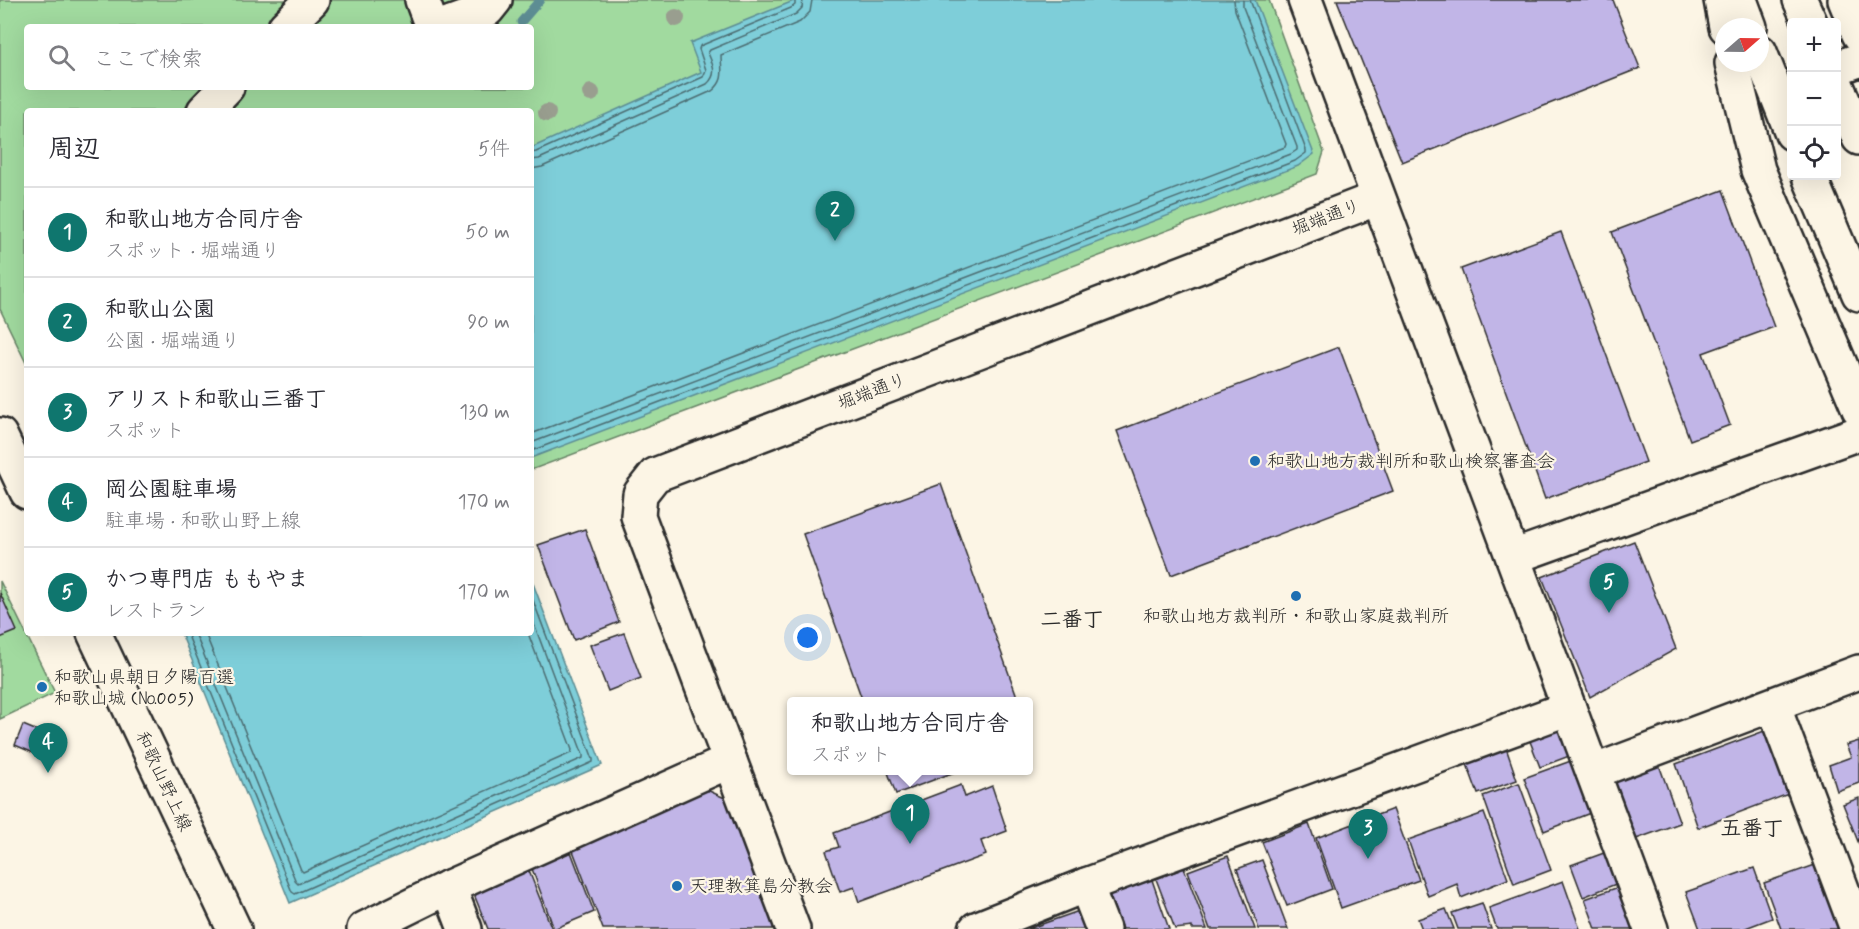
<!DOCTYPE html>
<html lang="ja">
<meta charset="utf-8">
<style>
:root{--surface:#fff;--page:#f2f2f3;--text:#2b2b33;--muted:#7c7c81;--line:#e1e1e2;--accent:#0f766e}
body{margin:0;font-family:Mynerve,"Klee One",sans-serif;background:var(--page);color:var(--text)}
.controls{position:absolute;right:18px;top:18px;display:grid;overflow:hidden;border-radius:6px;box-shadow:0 6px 24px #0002}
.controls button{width:54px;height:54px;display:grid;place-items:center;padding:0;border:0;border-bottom:2px solid var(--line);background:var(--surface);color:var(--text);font:30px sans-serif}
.compass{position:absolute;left:1715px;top:18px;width:54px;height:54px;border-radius:50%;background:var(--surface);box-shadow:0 6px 24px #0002;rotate:70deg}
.you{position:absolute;left:808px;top:638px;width:21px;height:21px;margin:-15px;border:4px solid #fff;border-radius:50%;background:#1a73e8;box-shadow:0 0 0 9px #1a73e833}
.badge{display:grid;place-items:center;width:39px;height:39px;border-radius:50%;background:var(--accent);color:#fff;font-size:20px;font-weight:700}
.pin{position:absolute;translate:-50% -50px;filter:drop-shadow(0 2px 3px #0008)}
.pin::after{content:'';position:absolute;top:32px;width:21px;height:18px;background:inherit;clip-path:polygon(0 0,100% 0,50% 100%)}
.popup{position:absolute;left:787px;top:697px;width:246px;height:78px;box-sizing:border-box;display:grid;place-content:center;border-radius:6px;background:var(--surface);filter:drop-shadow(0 2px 4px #0005);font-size:20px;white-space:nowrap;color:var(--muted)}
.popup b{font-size:22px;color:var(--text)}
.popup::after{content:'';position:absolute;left:50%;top:100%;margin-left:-12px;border:12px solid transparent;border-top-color:var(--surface)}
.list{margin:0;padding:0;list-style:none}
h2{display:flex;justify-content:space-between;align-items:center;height:78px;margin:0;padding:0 24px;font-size:26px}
h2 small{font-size:20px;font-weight:400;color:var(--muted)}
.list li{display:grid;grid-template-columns:39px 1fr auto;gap:18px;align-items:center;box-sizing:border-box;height:90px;padding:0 24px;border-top:2px solid var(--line)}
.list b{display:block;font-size:22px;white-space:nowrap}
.list p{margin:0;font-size:20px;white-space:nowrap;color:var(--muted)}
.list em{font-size:20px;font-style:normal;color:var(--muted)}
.icon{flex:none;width:33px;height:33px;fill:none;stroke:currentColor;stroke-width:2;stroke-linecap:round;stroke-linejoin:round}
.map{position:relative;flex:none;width:1859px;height:929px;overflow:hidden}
.search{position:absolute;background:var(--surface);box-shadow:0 6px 24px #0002;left:24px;top:24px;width:510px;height:66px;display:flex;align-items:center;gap:15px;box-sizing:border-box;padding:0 21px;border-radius:6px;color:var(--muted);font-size:22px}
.panel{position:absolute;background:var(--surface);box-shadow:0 6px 24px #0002;left:24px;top:108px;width:510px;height:528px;border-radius:6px}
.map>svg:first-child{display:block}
</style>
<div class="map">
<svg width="1859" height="929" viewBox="0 0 1859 929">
<rect width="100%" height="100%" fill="#fcf5e5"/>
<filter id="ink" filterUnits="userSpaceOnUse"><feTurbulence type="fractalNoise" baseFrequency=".0167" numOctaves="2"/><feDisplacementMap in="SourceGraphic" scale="12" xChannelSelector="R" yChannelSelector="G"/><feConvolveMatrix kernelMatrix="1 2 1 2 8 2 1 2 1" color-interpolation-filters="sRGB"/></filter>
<g filter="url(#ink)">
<g fill="#a1da9f" stroke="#668265" stroke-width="1.5" fill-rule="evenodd">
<path d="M0 0H1269L1324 152 1317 174 531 470V111H27V365L0 309ZM27 27H531V87H27Z"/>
<polygon points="0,581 55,693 0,719"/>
</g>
<g fill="#7eced9" stroke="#5d8d93" stroke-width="1.5">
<polygon points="796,0 1255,0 1314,154 1298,166 531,458 531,148 701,72 690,43"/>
<polygon points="531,578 602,765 290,903 181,633 531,633"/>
</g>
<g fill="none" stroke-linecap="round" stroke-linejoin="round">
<g stroke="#4c6c71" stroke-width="1.5">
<polyline points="531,153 536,152 703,77 706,70 699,49 700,46 791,8 795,5 795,0"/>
<path d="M531 160 539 159 707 84C718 74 713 65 708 53L710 50 796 14 802 8 803 0"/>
<path d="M531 169 542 167 712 91C726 80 721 70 721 55L800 22 810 12 812 0"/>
<polyline points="531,434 1285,147 1286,144 1235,10 1234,0"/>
<polyline points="531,443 1291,154 1297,150 1297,147 1243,7 1243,0"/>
<polyline points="531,451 1295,161 1306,153 1306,150 1250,0"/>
<polyline points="187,633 292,892 295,894 593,762 593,759 531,595"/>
<polyline points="195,633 296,882 298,884 583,758 583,755 531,616"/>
<polyline points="205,633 301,870 303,872 571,753 572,750 528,633"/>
</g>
<polyline stroke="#5d8d93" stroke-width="9" points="521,22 540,0"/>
</g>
<g fill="#c1b5e7" stroke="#2b2b2b" stroke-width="1.5">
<polygon points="1337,0 1613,0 1640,68 1402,162"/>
<polygon points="1723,190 1774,327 1703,353 1730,425 1690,440 1612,232"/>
<polygon points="1561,232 1646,462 1545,499 1461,269"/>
<polygon points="1339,347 1393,491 1171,575 1117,431"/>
<polygon points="941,484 1019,702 863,702 803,534"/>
<polygon points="585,529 619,622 574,640 538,545"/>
<polygon points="1634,541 1676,649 1590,697 1542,577"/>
<polygon points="0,593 17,631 0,638"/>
<polygon points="624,633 641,678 608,691 590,645"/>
<polygon points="1555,720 1580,752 1540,767 1526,731"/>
<polygon points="23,725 52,737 43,757 15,745"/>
<polygon points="1767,730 1791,793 1698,828 1676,764"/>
<polygon points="1859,741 1859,783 1837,791 1829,765 1851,757 1846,745"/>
<polygon points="1504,742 1517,780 1478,794 1464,756"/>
<polygon points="1579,758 1598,810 1544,831 1524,778"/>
<polygon points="1658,762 1680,823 1628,842 1606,781"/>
<polygon points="887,770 960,770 896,794"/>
<polygon points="1519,783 1551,870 1514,884 1483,796"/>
<polygon points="961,785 965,797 992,786 1007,831 981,841 986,855 859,902 854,887 840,892 826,851 839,847 834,833"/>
<polygon points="707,790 736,803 785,929 603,929 570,843"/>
<polygon points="1859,798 1859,844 1843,804"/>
<polygon points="1393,809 1419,880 1341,908 1316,838"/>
<polygon points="1484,813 1508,879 1461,898 1457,884 1428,896 1408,840"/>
<polygon points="1309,824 1332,889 1287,906 1262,842"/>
<polygon points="1615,849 1626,880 1583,897 1571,865"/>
<polygon points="571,852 594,912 554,929 531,866"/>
<polygon points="1228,856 1255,929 1210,929 1188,871"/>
<polygon points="1262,860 1288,929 1259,929 1237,869"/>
<polygon points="1818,864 1842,929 1781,929 1764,883"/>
<polygon points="527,866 552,929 488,929 475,897 478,886"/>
<polygon points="1184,868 1207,929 1192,929 1192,927 1175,929 1156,879"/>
<polygon points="1754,868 1772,918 1743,929 1700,929 1686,892"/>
<polygon points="1151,877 1169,929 1122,929 1108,892"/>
<polygon points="1563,881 1580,929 1497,929 1489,908"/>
<polygon points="1627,884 1643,929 1596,929 1585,899"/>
<polygon points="1482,903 1491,929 1458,929 1452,913"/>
<polygon points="1446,909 1454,929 1422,929 1418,919"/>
<polygon points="1079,911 1086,929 1028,929"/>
</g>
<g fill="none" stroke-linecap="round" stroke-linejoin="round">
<g stroke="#2b2b2b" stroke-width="38">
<g id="minor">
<polyline points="422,0 432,27"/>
<polyline points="1721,0 1726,27"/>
<polyline points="1845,0 1859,34"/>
<polyline points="285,27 312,0"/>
<polyline points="440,27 487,10 495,0"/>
<polyline points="1732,63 1758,170 1859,409"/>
<polyline points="1836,68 1859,60"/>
<polyline points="204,111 227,87"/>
<polyline points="1513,557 1859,433"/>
<polyline points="1773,705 1857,929"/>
<polyline points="1569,708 1651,929"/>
<polyline points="1593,772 1859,672"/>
<polyline points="1086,885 1103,929"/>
<polyline points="449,887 465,929"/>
<polyline points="364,929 449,887 730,761"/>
<polyline points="793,929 638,516 640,494 655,475 1378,198"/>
<polyline points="976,929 1086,885 1569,708 1305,0"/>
</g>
</g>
<g stroke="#2b2b2b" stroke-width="38">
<g id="major">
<polyline points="1740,0 1750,27"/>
<polyline points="1800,0 1810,22"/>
<polyline points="1760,52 1792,133"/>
<polyline points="1836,84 1859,138"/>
<polyline points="1809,176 1859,294"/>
<polyline points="0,435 27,492"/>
<polyline points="94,633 234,929"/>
</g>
</g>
<use href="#minor" stroke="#fcf5e5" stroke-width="33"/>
<use href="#major" stroke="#fcf5e5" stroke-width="33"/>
</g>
<g fill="#999e8f">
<circle cx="676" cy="18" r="9"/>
<circle cx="591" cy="93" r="9"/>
<circle cx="547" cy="113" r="9"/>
</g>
</g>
<g fill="#1f6fb2" stroke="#fcf5e5" stroke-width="2">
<circle cx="1255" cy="461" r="6"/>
<circle cx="1296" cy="596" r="6"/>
<circle cx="42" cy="687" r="6"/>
<circle cx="677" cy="886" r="6"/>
</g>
<g text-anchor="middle" stroke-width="4.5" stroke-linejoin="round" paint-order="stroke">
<g font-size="18" fill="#2b2b2b" stroke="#fcf5e5">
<text transform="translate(1326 217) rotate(-21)" y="6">堀端通り</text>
<text transform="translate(872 391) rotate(-21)" y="6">堀端通り</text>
<text transform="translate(164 781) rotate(65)" y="6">和歌山野上線</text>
</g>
<g font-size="18" fill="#2b2b2b" stroke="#fcf5e5" text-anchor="start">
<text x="1267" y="467">和歌山地方裁判所和歌山検察審査会</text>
<text x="1296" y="622" text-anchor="middle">和歌山地方裁判所・和歌山家庭裁判所</text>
<text x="54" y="683">和歌山県朝日夕陽百選<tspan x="54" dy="21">和歌山城 (№005)</tspan></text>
<text x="689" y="892">天理教箕島分教会</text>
</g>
<g font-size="21" font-weight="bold" fill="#2b2b2b" stroke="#fcf5e5">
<text x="1072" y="626">二番丁</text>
<text x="1752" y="835">五番丁</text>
</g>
</g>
</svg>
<div class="controls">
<button>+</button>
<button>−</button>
<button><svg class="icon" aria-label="locate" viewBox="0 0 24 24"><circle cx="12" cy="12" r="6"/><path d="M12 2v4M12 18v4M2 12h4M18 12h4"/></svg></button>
</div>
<svg class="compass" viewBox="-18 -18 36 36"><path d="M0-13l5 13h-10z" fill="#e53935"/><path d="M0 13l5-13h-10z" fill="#7c7c81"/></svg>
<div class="you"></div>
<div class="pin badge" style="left:910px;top:844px">1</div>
<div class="popup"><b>和歌山地方合同庁舎</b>スポット</div>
<div class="pin badge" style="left:835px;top:241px">2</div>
<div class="pin badge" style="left:1368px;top:859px">3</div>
<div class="pin badge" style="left:48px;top:773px">4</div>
<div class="pin badge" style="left:1609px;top:613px">5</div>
<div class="search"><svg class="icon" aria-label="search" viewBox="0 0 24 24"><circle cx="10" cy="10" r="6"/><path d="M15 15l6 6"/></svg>ここで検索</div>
<section class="panel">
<h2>周辺<small>5件</small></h2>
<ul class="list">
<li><span class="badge">1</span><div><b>和歌山地方合同庁舎</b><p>スポット · 堀端通り</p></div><em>50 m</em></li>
<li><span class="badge">2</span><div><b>和歌山公園</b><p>公園 · 堀端通り</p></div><em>90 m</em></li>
<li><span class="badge">3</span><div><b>アリスト和歌山三番丁</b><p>スポット</p></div><em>130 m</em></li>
<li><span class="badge">4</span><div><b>岡公園駐車場</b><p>駐車場 · 和歌山野上線</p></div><em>170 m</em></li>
<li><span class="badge">5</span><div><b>かつ専門店 ももやま</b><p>レストラン</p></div><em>170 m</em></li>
</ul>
</section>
</div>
